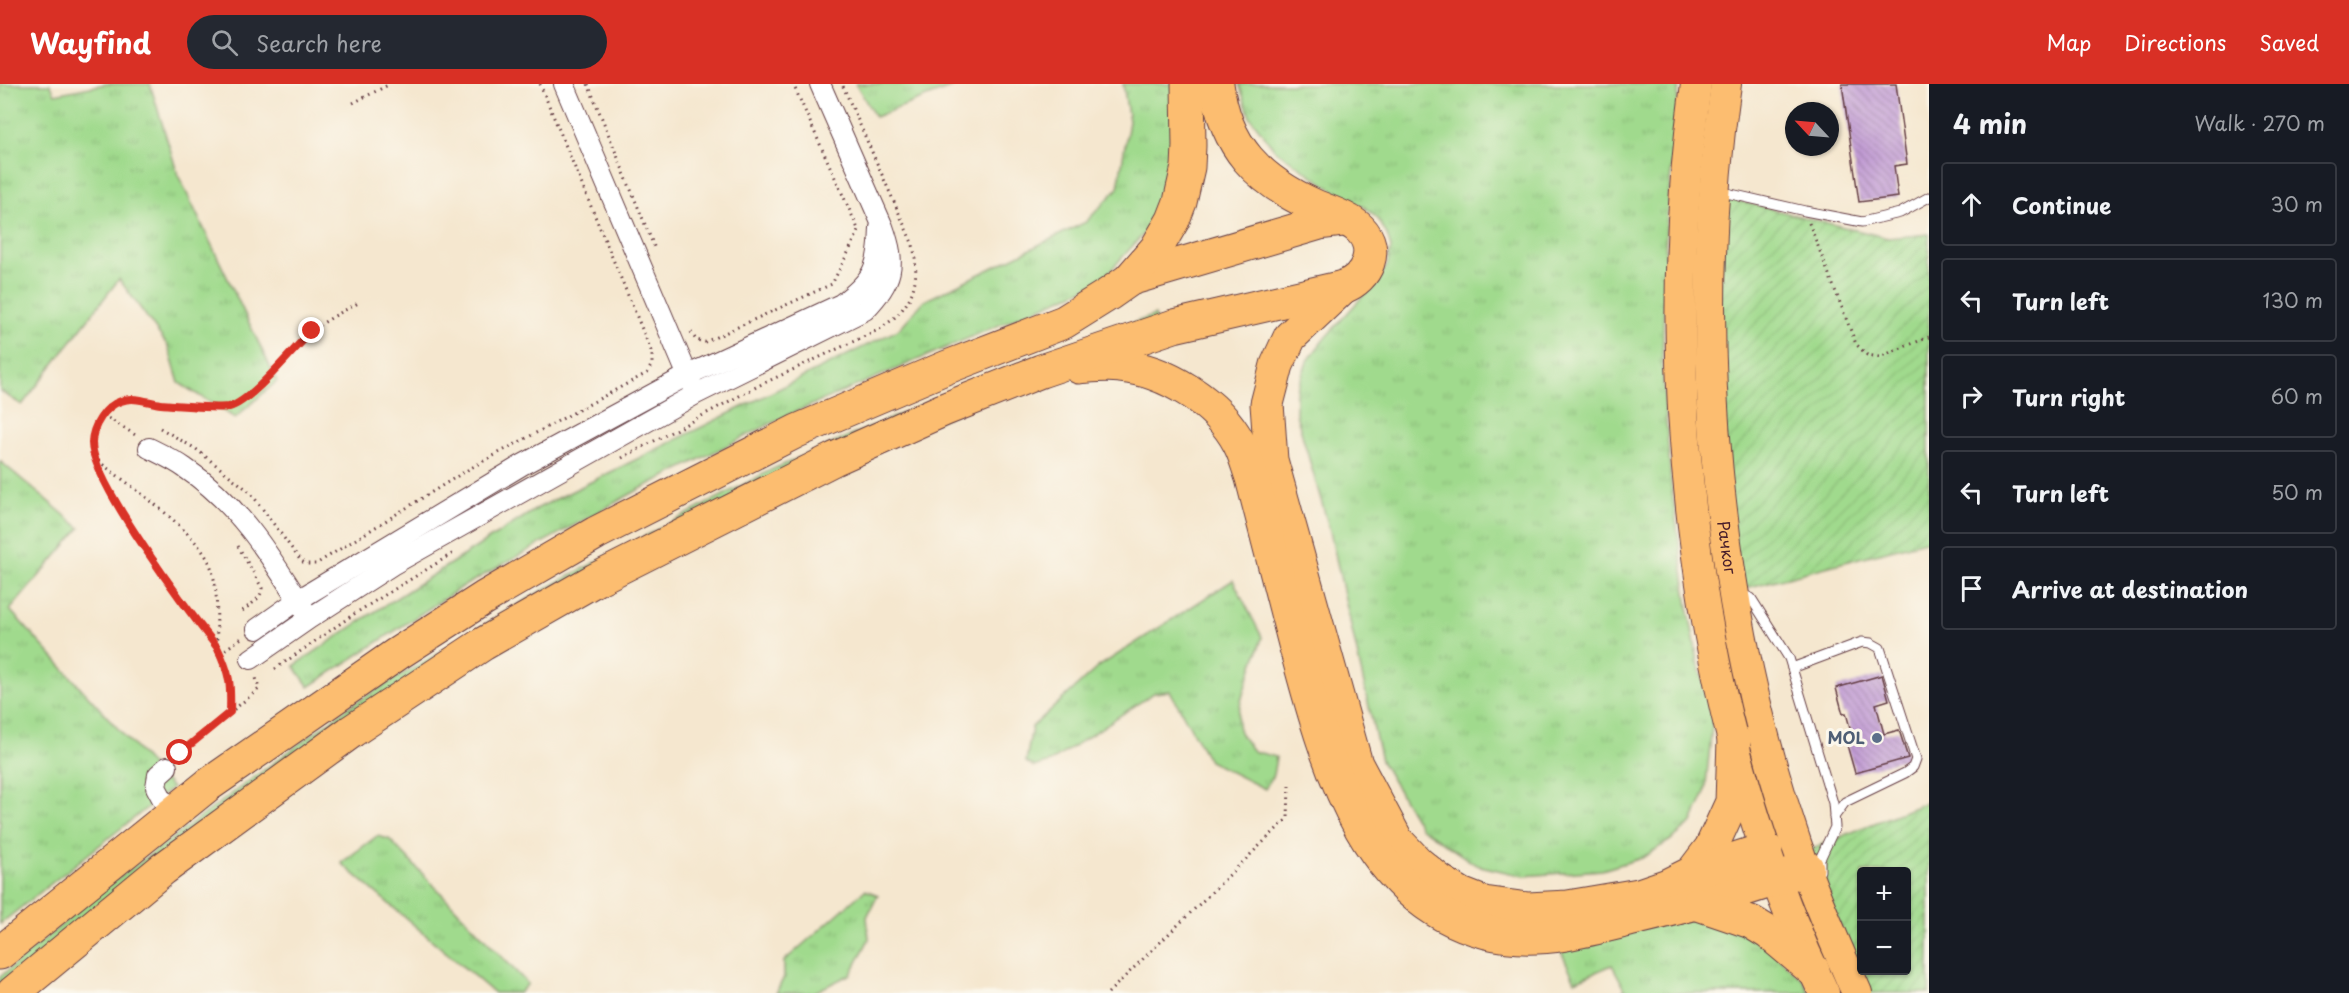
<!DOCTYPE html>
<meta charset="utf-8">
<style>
:root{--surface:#171b24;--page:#242831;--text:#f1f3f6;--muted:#9ea1a6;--line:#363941;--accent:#d93025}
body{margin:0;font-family:"Playpen Sans",sans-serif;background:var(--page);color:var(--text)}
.controls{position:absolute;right:18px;bottom:18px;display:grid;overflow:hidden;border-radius:6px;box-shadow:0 2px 4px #0004}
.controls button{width:54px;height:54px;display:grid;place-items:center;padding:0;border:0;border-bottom:2px solid var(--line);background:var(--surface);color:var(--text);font:30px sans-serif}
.compass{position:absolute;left:1785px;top:18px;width:54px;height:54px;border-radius:50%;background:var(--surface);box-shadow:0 2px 4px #0004;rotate:296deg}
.stop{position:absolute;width:18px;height:18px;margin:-14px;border:4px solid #d93025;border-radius:50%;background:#fff}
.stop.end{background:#d93025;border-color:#fff;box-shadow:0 2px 6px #0008}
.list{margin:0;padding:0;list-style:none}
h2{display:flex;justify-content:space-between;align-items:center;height:78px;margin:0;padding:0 24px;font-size:26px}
h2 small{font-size:20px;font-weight:400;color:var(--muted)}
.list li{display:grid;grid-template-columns:39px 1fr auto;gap:18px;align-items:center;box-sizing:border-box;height:84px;margin:0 12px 12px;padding:0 12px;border:2px solid var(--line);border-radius:6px}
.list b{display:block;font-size:22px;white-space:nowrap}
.list em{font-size:20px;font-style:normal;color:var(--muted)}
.icon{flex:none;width:33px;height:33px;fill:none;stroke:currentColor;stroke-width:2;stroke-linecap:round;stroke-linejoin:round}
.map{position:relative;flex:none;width:1929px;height:909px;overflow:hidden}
header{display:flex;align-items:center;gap:36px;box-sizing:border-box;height:84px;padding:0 30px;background:var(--accent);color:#fff}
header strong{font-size:28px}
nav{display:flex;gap:33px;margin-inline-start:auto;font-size:21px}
.search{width:420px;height:54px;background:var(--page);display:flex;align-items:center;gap:15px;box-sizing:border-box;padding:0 21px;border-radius:33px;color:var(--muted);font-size:22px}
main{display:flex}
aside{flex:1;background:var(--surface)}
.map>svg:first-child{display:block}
</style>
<header>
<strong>Wayfind</strong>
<div class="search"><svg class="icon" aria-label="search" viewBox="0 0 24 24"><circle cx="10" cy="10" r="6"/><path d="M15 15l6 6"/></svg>Search here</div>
<nav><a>Map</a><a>Directions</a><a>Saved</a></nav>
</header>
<main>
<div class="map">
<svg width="1929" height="909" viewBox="0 0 1929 909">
<defs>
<pattern id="grass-tufts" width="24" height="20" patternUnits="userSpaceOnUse" patternTransform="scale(1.5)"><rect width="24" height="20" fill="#a0da8d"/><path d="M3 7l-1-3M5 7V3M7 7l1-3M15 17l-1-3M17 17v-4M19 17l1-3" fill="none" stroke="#8bbb7a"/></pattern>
<pattern id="garden-furrows" width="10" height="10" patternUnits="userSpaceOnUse" patternTransform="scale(1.5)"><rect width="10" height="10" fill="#a0da8d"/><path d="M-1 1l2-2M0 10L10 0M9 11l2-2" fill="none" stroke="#8bbb7a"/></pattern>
<pattern id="building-back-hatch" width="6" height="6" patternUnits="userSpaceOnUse" patternTransform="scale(1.5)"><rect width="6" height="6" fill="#c19bd4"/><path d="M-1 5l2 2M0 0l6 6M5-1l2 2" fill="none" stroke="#9f7eac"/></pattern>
</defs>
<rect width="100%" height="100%" fill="#fbf7ec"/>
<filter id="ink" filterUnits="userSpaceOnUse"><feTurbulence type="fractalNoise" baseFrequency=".0167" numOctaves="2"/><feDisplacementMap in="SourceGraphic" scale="12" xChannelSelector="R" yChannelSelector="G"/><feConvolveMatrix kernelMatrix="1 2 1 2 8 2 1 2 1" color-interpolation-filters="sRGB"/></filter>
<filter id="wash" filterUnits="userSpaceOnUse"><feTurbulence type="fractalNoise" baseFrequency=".008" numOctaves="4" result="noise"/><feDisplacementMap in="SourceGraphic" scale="24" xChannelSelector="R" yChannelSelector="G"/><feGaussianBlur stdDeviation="1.35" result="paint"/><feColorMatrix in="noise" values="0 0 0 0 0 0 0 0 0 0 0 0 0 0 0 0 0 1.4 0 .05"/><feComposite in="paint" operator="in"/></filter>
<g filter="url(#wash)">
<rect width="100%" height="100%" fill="#f5e7cf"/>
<g fill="url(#grass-tufts)" stroke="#757c5c" stroke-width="1.5">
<polygon points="0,0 50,0 55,10 106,0 150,0 178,91 277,297 235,334 179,299 168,262 119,195 22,321 0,307"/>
<polygon points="856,0 960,0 875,33"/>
<polygon points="1123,0 1176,0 1174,88 1156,136 1100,198 788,331 638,406 462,503 309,603 294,582 365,534 538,424 898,246 924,217 1086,138 1118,104 1129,37"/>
<polygon points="1239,0 1679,0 1666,144 1662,282 1671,400 1688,523 1699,583 1713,633 1705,709 1691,740 1671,756 1642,774 1602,786 1523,792 1476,781 1420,743 1381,677 1330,447 1296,330 1296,308 1307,278 1324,255 1380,193 1387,182 1391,164 1387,151 1378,135 1364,123 1351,118 1275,66 1250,33"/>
<polygon points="1155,231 1157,239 543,514 0,902 0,893 105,804 350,622 539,508 773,385 1013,282"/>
<polygon points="0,377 80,444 10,526 172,704 0,840"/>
<path d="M1233 496 1262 553C1256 577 1237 617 1238 639 1238 649 1247 659 1253 667L1276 673 1273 691 1265 705 1209 677 1170 607 1154 609 1050 678 1034 683 1026 678 1032 643 1098 583Z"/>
<polygon points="377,752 389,755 528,900 519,909 494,909 341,779"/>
<polygon points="865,806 878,811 867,833 869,855 851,890 813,909 776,909 784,893 784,877"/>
<polygon points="1697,832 1745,843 1803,896 1810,909 1621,909 1625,905 1612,881 1575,897 1558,861"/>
</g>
<g fill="url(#garden-furrows)" stroke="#757c5c" stroke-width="1.5" fill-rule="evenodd">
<polygon points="1719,112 1888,154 1929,150 1929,456 1742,505 1716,392"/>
<path d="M1929 717V909H1868L1808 766ZM1862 788H1906V886H1862Z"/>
</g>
<g id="blocks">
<g fill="url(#building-back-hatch)">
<polygon points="1842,0 1896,0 1907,80 1894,82 1898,113 1859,118"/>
<polygon points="1882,591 1889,616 1876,620 1884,650 1899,646 1908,674 1855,689 1847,661 1854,658 1846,629 1843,630 1836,604"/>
</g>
</g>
</g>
<g filter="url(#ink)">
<use href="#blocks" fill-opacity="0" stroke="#643d44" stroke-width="1.5"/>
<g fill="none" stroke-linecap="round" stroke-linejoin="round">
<g stroke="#643d44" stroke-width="11">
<g id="lane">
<polyline points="1718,107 1805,127 1862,138 1900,129 1929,113"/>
<polyline points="1741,510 1751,514 1789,574 1833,719 1835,743 1820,775 1820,787"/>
<polyline points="1792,584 1862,558 1871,559 1880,564 1916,675 1913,683 1905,689 1845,718 1834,733"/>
</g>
</g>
<g stroke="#643d44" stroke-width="22">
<g id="street">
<polyline points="564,0 693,304"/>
<path d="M149 364C161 370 174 376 185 384 239 420 271 473 305 527"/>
<path d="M257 545 298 516 522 381 688 291 841 220C873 196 879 184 880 144"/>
<path d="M251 575 310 534 392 481 696 310 865 226C893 196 897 182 883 143L820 0"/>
<polyline points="167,683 158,691 156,703 171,731"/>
</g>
</g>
<g stroke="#643d44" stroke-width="32">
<g id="primary">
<path d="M1696 0C1655 296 1694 639 1824 909"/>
<path id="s1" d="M1726 0C1690 247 1716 526 1797 762 1814 812 1836 861 1857 909"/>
</g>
</g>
<g stroke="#643d44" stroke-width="35">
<g id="highway">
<polyline points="1130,195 1320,139 1344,136"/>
<polyline points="1343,203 1290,253 1277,281 1267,320 1271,376 1356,680 1397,757 1418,779 1440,797 1461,810 1484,819 1528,825 1568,823 1639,811 1668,801 1692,789 1711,764 1732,718 1734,656"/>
<path d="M1079 283C1092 282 1107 280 1120 282 1166 286 1218 319 1239 359 1245 370 1248 383 1252 394 1266 450 1281 505 1295 560 1326 676 1366 833 1508 852 1550 857 1592 845 1633 835 1692 821 1750 806 1807 784"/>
<polyline points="1692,789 1766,765"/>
<polyline points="1698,820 1751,838 1769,849 1813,886"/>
<polyline points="0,869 208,701 397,570 484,514 596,449 797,347 945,284 1064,238 1109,210 1129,196 1156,165 1173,136 1180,118 1188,83 1189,62 1188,0"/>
<path d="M13 909 163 785 352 647 483 560 595 496 834 375 943 326 1041 287 1174 242 1343 203C1367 195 1380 165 1360 145 1349 134 1329 128 1315 122 1259 97 1225 63 1217 0"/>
</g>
</g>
<g stroke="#643d44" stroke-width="3" stroke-dasharray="1.5 4.5" stroke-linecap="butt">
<polyline points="588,0 655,165"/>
<polyline points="353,19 390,0"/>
<polyline points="1809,139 1856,260 1867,271 1879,273 1929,253"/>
<polyline points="691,248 696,256 705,258 832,200 859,147 793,0"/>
<polyline points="103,331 137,352"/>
<polyline points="160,344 196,365 250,408 301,477 307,480 316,480 469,385 647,289 652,280 652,269 540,0"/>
<path d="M622 374 760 301 878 246C912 224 921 201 913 161L842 0"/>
<path d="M98 377C128 400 200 449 211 483 219 508 216 536 217 562"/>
<path d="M238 462 262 504C262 515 249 521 241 528"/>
<polyline points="220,569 243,553"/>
<polyline points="275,585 354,530 455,468"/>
<path d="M230 628C231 599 230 590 217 563 194 535 174 504 153 474 130 440 100 404 93 362 90 346 103 324 118 317 133 311 148 318 163 320 177 321 220 325 231 322 263 311 285 269 311 248 325 236 342 228 358 219"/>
<polyline points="178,671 259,605 255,590"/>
<polyline points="1108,909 1288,734 1289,702"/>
</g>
<use href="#lane" stroke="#fff" stroke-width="9"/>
<use href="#street" stroke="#fff" stroke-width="20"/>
<use href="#primary" stroke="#fcbd6f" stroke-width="30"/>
<use href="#highway" stroke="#fcbd6f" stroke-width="33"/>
</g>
</g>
<g fill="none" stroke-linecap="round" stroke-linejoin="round" filter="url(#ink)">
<path stroke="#d93025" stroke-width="8" d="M180 669 230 628C231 599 230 590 217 563 189 528 92 399 92 359 92 343 105 322 121 317 134 312 147 318 161 320 174 321 218 325 229 323 251 318 293 265 312 247"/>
</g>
<circle fill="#5c6f8a" stroke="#fbf7ec" stroke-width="2" cx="1877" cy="654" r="6"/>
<g text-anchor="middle" stroke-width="6" stroke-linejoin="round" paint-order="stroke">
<g font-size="16" fill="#4a1f2b" stroke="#fbf7ec">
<text dy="6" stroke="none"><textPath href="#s1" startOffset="465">Рачког</textPath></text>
</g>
<g font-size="16" font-weight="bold" fill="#4e5e75" stroke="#fbf7ec" text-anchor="end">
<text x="1865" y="660">MOL</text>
</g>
</g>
</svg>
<div class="controls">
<button>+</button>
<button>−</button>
</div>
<svg class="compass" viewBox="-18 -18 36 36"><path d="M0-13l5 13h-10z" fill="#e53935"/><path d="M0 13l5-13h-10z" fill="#9ea1a6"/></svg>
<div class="stop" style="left:180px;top:669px"></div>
<div class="stop end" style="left:312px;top:247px"></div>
</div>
<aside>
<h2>4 min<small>Walk · 270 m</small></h2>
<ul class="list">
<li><svg class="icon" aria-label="ahead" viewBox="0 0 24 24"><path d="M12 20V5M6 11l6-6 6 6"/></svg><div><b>Continue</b></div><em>30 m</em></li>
<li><svg class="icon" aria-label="left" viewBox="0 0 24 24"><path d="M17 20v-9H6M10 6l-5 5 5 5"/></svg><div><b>Turn left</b></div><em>130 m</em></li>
<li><svg class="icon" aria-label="right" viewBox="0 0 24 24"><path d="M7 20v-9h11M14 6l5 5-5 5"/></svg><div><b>Turn right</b></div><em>60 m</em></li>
<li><svg class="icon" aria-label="left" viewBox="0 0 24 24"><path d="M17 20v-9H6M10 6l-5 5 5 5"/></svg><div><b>Turn left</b></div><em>50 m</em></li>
<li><svg class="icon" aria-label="arrive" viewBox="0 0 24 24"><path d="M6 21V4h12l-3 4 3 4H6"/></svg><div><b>Arrive at destination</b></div></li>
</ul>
</aside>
</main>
